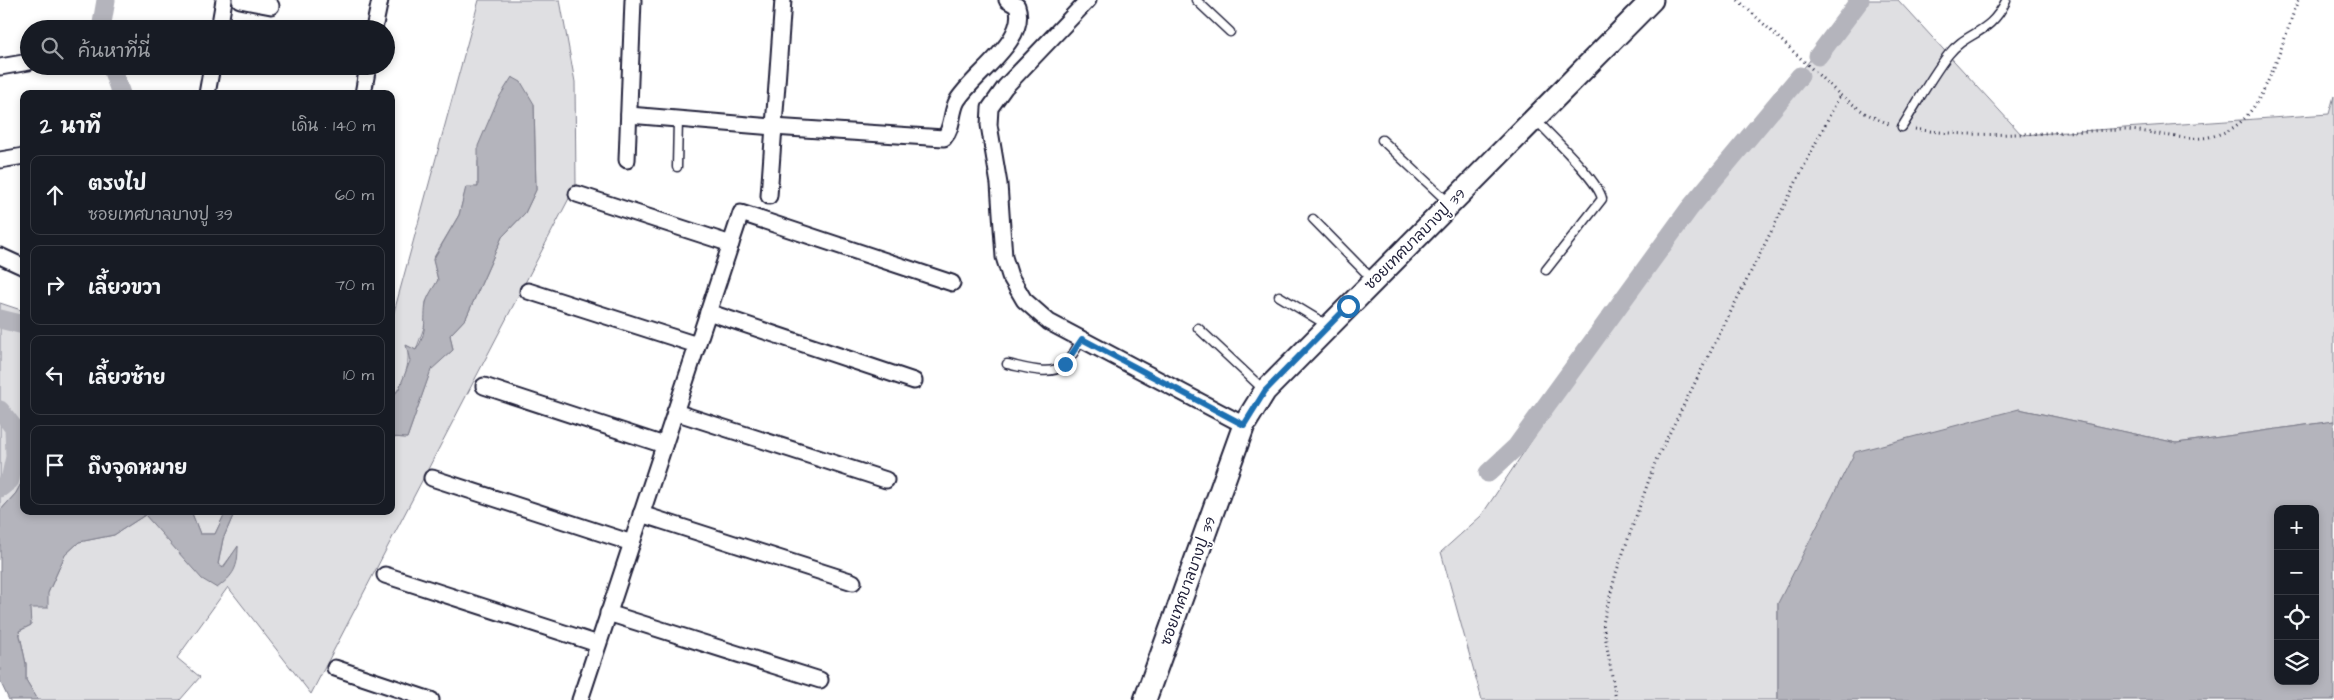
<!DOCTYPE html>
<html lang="th">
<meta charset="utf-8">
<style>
:root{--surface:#171b24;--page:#242831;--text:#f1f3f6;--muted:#9ea1a6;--line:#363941}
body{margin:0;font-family:"Architects Daughter","Playpen Sans Thai",sans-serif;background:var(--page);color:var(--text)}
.controls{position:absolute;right:15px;bottom:15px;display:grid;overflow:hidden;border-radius:10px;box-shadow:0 2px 8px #0003}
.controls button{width:45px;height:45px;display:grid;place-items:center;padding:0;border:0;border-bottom:1px solid var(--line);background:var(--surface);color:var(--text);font:25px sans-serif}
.stop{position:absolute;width:15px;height:15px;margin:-11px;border:4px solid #1f6fb2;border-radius:50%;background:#fff}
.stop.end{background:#1f6fb2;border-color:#fff;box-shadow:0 1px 5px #0008}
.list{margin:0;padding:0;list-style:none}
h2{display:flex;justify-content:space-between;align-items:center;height:65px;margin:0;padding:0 20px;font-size:21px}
h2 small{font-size:16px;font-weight:400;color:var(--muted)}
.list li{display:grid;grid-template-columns:32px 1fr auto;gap:15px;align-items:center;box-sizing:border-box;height:80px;margin:0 10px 10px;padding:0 10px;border:1px solid var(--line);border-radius:10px}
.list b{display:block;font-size:19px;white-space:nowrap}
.list p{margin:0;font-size:16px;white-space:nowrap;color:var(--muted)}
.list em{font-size:16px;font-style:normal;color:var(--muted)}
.icon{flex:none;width:28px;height:28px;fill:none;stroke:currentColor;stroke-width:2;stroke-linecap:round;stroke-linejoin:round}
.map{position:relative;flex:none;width:2334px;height:700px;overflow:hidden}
.search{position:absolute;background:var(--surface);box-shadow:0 2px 8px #0003;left:20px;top:20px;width:375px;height:55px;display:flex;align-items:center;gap:12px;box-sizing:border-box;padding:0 18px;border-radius:28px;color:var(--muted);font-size:19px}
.panel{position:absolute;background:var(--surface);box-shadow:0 2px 8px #0003;left:20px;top:90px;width:375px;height:425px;border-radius:10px}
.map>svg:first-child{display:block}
</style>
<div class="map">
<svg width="2334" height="700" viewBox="0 0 2334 700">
<rect width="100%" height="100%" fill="#fff"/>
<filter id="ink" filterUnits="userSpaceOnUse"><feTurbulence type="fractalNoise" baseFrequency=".02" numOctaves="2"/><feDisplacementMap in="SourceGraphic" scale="10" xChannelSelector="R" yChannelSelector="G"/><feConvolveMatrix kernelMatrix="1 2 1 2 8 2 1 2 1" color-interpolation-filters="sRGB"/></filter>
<g filter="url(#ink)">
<g fill="#dfdfe2" stroke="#80808e">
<path d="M479 0H560L575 82 576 185 311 694 228 587 177 658 200 677 180 700H38L26 680V664L19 631 31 625 29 608 48 593 65 555 79 542 114 535 145 515 217 588 238 547 222 568 218 565 223 539 235 511H391V437L407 438 431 369 453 350 450 335 466 318 502 237 525 213 536 190 534 104 478 161V187L466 188 459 215 433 259 438 280 426 302V322L416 350 407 346C411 365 404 383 391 399V323Z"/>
<polygon points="1858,0 1898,0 2022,135 2329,114 2334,96 2334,421 2177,443 2019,409 1778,603 1778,700 1482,700 1441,552 1481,516 1664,243"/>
<polygon points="0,303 24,311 24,478 16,493 0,511"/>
<polygon points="191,511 226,511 215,534 200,534"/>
</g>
<g fill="#b4b4bc" stroke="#7a7a88" fill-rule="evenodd">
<path d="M512 77 521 82 534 104 536 190 525 213 502 237 466 318 450 335 453 350 431 370 407 438 391 437V399L399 389 410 361 406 345 416 350C428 332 423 321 426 303 428 295 434 287 438 280L433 260 459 215 466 187H478V146L498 99Z"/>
<path d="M2019 409 2177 443 2334 421V700H1778V603L1855 452ZM2278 509H2315V681H2278Z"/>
<path d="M24 478V511H191L200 534H215L226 511H235L223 539 218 564 223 568 238 546C238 568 234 575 217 588L202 579 145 515 114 535 79 542 65 555 48 593V608H30L31 625 19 631 26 664V680L38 700H9L0 681V511L16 493Z"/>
</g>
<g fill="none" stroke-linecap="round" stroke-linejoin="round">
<g stroke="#b4b4bc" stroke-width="19">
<polyline points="101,29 106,0"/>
<polyline points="1818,56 1860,0"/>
<polyline points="111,66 121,94"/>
<polyline points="0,319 24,325"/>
<polyline points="0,410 14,428 15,457 10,480 0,488"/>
<polyline points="1488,473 1516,447 1689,209 1800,76"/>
</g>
<g stroke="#22223b" stroke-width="11">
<g id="lane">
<polyline points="1196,0 1230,32"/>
<path d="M1536 120C1550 135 1599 181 1602 199L1546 270"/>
<path d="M1902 127C1917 103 1931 77 1948 55 1968 30 1989 36 2006 1"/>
<polyline points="1382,140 1448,202"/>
<polyline points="677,167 678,119"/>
<polyline points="1313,219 1372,279"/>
<polyline points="1279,296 1327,325"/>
<polyline points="1198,328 1264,390"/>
<path d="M1007 364C1023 367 1050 377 1064 365 1071 359 1077 347 1082 339"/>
</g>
</g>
<g stroke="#22223b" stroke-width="19">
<g id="street">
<polyline points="240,0 271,6"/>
<polyline points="1088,0 1005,87 990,108 989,125 999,184 1004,257 1010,276 1024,300 1049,322 1244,425"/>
<polyline points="219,29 224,0"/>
<polyline points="374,29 380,0"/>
<polyline points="0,67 29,62"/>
<polyline points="207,94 212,66"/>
<polyline points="363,94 368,66"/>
<path d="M629 115 773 127 944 138C953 128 951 112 957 101 973 74 1029 40 1017 6L1007 0"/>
<polyline points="0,160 24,156"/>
<polyline points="627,160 633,0"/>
<polyline points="577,194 731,244"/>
<polyline points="769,196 783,0"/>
<polyline points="0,256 24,267"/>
<polyline points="528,291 697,345"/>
<polyline points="708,312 914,381"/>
<polyline points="484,386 664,445"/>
<polyline points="675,412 886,480"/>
<polyline points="432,478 632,543"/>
<polyline points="641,514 853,582"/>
<polyline points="385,575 598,644"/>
<polyline points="608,613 820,680"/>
<polyline points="335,668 431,700"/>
<polyline points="580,700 741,213 952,283"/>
</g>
</g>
<g stroke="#22223b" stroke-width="25">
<polyline id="secondary" points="1145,700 1244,425 1265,391 1652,0"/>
</g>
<g stroke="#22223b" stroke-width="3" stroke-dasharray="1 4" stroke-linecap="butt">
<polyline points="1738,0 1840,95 1865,113 1891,125"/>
<path d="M1915 129C1985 140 2053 131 2123 130 2150 130 2176 140 2202 138 2214 137 2228 132 2237 125 2267 103 2285 35 2298 0"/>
<polyline points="1616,700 1603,623 1616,573 1656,460 1840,95"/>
</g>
<use href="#lane" stroke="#fff" stroke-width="8"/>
<use href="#street" stroke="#fff" stroke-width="15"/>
<use href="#secondary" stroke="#fff" stroke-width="21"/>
</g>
</g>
<g fill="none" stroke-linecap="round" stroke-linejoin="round" filter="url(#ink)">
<polyline stroke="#1f6fb2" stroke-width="6" points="1065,364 1082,339 1244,425 1265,391 1348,306"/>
</g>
<g text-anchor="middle" stroke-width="4" stroke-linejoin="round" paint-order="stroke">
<g font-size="15" fill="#22223b" stroke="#fff">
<text transform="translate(1415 239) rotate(-45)" y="5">ซอยเทศบาลบางปู 39</text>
<text transform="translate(1188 581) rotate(-70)" y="5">ซอยเทศบาลบางปู 39</text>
</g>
</g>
</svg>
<div class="controls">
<button>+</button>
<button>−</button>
<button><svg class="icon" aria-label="locate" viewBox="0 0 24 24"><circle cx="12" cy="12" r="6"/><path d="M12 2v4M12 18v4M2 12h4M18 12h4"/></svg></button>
<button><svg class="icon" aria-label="layers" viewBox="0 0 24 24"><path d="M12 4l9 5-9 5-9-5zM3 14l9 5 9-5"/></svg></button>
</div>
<div class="stop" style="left:1348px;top:306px"></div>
<div class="stop end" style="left:1065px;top:364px"></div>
<div class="search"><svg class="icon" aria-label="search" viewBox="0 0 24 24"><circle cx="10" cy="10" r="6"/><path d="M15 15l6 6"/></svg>ค้นหาที่นี่</div>
<section class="panel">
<h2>2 นาที<small>เดิน · 140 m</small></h2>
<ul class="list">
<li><svg class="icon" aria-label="ahead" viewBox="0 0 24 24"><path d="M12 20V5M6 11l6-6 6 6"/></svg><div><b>ตรงไป</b><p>ซอยเทศบาลบางปู 39</p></div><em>60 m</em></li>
<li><svg class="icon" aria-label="right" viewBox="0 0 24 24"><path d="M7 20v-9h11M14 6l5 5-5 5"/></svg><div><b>เลี้ยวขวา</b></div><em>70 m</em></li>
<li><svg class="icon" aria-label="left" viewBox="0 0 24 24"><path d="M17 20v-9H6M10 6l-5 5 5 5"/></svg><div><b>เลี้ยวซ้าย</b></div><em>10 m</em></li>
<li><svg class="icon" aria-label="arrive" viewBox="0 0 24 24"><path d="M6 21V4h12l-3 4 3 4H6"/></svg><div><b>ถึงจุดหมาย</b></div></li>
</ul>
</section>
</div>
